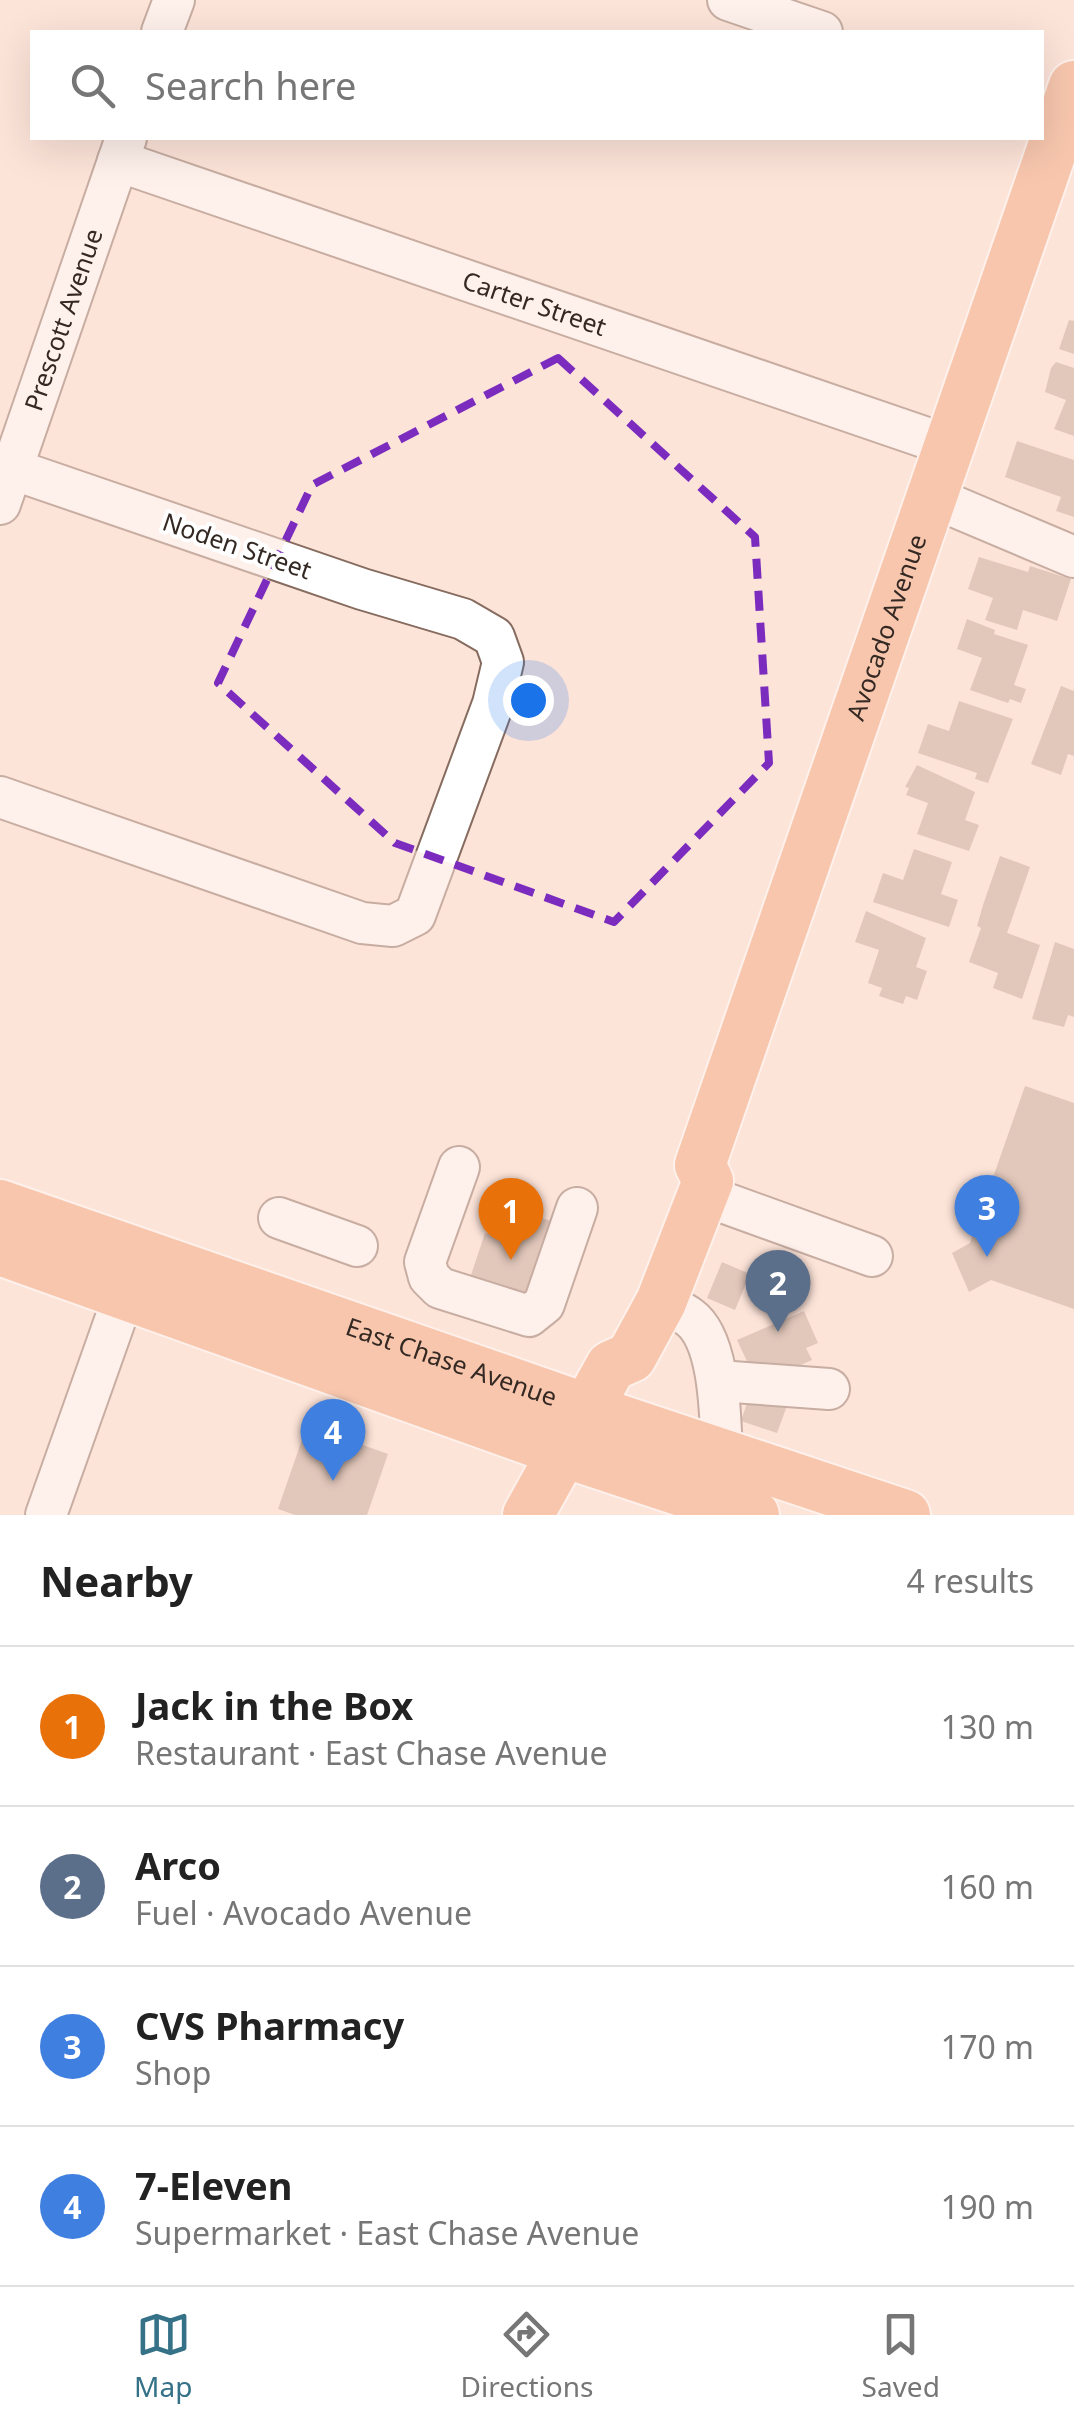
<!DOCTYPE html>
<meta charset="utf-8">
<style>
:root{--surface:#fff;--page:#f2f2f2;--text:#222;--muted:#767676;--line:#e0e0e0;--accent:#357288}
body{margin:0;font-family:"Noto Sans",sans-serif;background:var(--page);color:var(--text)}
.you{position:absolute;left:528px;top:700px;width:35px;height:35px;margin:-25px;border:8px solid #fff;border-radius:50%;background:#1a73e8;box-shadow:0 0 0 15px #1a73e833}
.badge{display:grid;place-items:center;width:65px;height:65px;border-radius:50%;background:var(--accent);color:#fff;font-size:32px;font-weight:700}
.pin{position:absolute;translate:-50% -82px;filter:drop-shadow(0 2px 5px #0008)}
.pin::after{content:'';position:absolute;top:52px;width:35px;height:30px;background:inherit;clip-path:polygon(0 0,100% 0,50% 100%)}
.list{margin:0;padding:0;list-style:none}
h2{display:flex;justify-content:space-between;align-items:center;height:130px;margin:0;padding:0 40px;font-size:42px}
h2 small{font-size:32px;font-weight:400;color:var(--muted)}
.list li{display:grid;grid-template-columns:65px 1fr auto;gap:30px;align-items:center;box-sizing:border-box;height:160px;padding:0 40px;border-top:2px solid var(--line)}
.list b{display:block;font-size:38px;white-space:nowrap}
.list p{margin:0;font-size:32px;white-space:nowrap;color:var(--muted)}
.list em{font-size:32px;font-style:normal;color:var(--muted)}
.icon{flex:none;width:55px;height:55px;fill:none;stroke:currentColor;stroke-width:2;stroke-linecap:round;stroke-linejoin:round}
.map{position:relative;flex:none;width:1074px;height:1515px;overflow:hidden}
.search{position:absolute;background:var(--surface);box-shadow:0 10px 40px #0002;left:30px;right:30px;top:30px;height:110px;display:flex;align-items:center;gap:25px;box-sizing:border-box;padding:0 35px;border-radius:0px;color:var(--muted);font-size:38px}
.sheet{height:770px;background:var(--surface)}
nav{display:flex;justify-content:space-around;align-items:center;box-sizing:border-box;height:140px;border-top:2px solid var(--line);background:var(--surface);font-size:28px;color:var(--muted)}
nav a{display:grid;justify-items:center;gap:5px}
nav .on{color:var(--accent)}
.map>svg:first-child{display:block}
</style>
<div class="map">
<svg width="1074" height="1515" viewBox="0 0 1074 1515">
<rect width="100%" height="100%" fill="#fde4d9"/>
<g fill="#c2a598">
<polygon points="1069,320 1074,321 1074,354 1059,349"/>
<polygon points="1056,362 1074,368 1074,436 1054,429 1066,400 1045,392 1051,368"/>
<polygon points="1017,441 1074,460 1074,517 1056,511 1061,497 1005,477"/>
<polygon points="979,557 1028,572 1030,566 1071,579 1057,621 1023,610 1017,630 985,620 993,598 968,589"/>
<polygon points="967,619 995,630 994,634 1028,645 1014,685 1026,689 1021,703 1010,699 1008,703 970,690 982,658 957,649"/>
<polygon points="1061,686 1074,691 1074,756 1068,754 1061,775 1031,764"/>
<polygon points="959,701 1013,719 988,783 975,779 977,773 918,753 928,724 949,731"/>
<polygon points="917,765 975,792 965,820 979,825 969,851 917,834 928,803 906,795 909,788 905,787"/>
<polygon points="914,849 952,862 941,894 958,900 949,927 873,902 883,873 903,880"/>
<polygon points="1000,856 1030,867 1007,933 1040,945 1022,999 993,988 998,973 969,962 981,928 977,926 983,905"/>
<polygon points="866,911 926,938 916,967 927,971 917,1000 906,996 903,1004 879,996 882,988 868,983 879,950 855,942"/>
<polygon points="1055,942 1074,949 1074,1017 1068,1015 1064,1027 1032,1019"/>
<polygon points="1025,1086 1074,1103 1074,1309 991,1280 969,1292 952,1253 970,1243"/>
<polygon points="519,1210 559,1224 533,1300 470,1278 485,1233 509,1241"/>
<polygon points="722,1262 750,1274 735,1310 707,1298"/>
<polygon points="804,1311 818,1343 806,1348 812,1360 774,1377 752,1372 737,1340"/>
<polygon points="751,1391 788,1403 777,1433 741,1421"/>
<polygon points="307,1425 388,1454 367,1515 295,1515 278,1509"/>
</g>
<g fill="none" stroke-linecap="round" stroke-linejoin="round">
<g stroke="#866b5f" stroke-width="44">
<g id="minor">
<polyline points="728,0 822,32"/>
<polyline points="162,32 174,0"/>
<path id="s1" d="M118 161 950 446"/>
<polyline points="932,497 1074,557"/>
<path id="s2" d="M0 504 126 138"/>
<polyline points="0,797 362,923 393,926 415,915 493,704 503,662 494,637 463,619 362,589 12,469"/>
<polyline points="459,1167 425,1262 429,1277 440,1288 529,1316 544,1304 577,1208"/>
<polyline points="703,1195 872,1256"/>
<polyline points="279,1218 357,1246"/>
<path d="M661 1302C670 1307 681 1311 689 1317 721 1340 720 1418 722 1454"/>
<polyline points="719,1381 829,1389"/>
<polyline points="46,1515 134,1267"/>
</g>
</g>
<g stroke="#fff" stroke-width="54">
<g id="major">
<path id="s3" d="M0 1205 587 1409 905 1515"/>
<polyline points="0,1250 564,1452 754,1515"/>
<path id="s4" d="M528 1515 611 1366 631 1357 661 1302 708 1181 700 1165 1074 86"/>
</g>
</g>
<use href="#minor" stroke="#fff" stroke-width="40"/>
<use href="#major" stroke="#efa379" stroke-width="50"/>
</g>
<path d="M0 0H1074V1515H0ZM558 358 755 537 769 763 614 922 395 843 218 683 312 485Z" fill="#fde4d9" fill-opacity=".55" fill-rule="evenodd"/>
<path fill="none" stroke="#7b2cbf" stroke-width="8" stroke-dasharray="20 12" stroke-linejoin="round" d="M558 358 755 537 769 763 614 922 395 843 218 683 312 485Z"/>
<g text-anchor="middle" stroke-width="8" stroke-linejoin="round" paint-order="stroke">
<g font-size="25" fill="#342823" stroke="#fff">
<text dy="9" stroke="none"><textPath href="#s1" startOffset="440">Carter Street</textPath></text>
<text dy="9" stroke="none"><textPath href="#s2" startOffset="195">Prescott Avenue</textPath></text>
<text transform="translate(237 546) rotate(19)" y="9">Noden Street</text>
<text dy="9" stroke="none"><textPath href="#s4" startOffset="972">Avocado Avenue</textPath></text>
<text dy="9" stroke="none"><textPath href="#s3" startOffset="478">East Chase Avenue</textPath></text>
</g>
</g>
</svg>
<div class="you"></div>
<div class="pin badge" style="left:511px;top:1260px;background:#e8710a">1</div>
<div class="pin badge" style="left:778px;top:1332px;background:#5c6f8a">2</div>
<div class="pin badge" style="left:987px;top:1257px;background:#3f7fe0">3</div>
<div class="pin badge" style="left:333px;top:1481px;background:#3f7fe0">4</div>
<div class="search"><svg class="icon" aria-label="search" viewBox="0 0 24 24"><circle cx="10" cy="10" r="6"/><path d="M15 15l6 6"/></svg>Search here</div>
</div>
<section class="sheet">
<h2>Nearby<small>4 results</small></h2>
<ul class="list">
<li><span class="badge" style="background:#e8710a">1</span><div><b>Jack in the Box</b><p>Restaurant · East Chase Avenue</p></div><em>130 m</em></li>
<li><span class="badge" style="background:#5c6f8a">2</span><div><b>Arco</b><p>Fuel · Avocado Avenue</p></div><em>160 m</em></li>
<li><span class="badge" style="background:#3f7fe0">3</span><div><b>CVS Pharmacy</b><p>Shop</p></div><em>170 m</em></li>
<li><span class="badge" style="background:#3f7fe0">4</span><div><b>7-Eleven</b><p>Supermarket · East Chase Avenue</p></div><em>190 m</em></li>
</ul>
</section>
<nav>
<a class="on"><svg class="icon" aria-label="map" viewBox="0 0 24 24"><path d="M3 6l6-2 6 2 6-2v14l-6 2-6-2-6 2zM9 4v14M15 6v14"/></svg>Map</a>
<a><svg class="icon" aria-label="directions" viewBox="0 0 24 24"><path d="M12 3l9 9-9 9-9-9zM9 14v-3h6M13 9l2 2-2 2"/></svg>Directions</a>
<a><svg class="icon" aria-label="saved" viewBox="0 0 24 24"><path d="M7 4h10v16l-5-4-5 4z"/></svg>Saved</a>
</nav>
